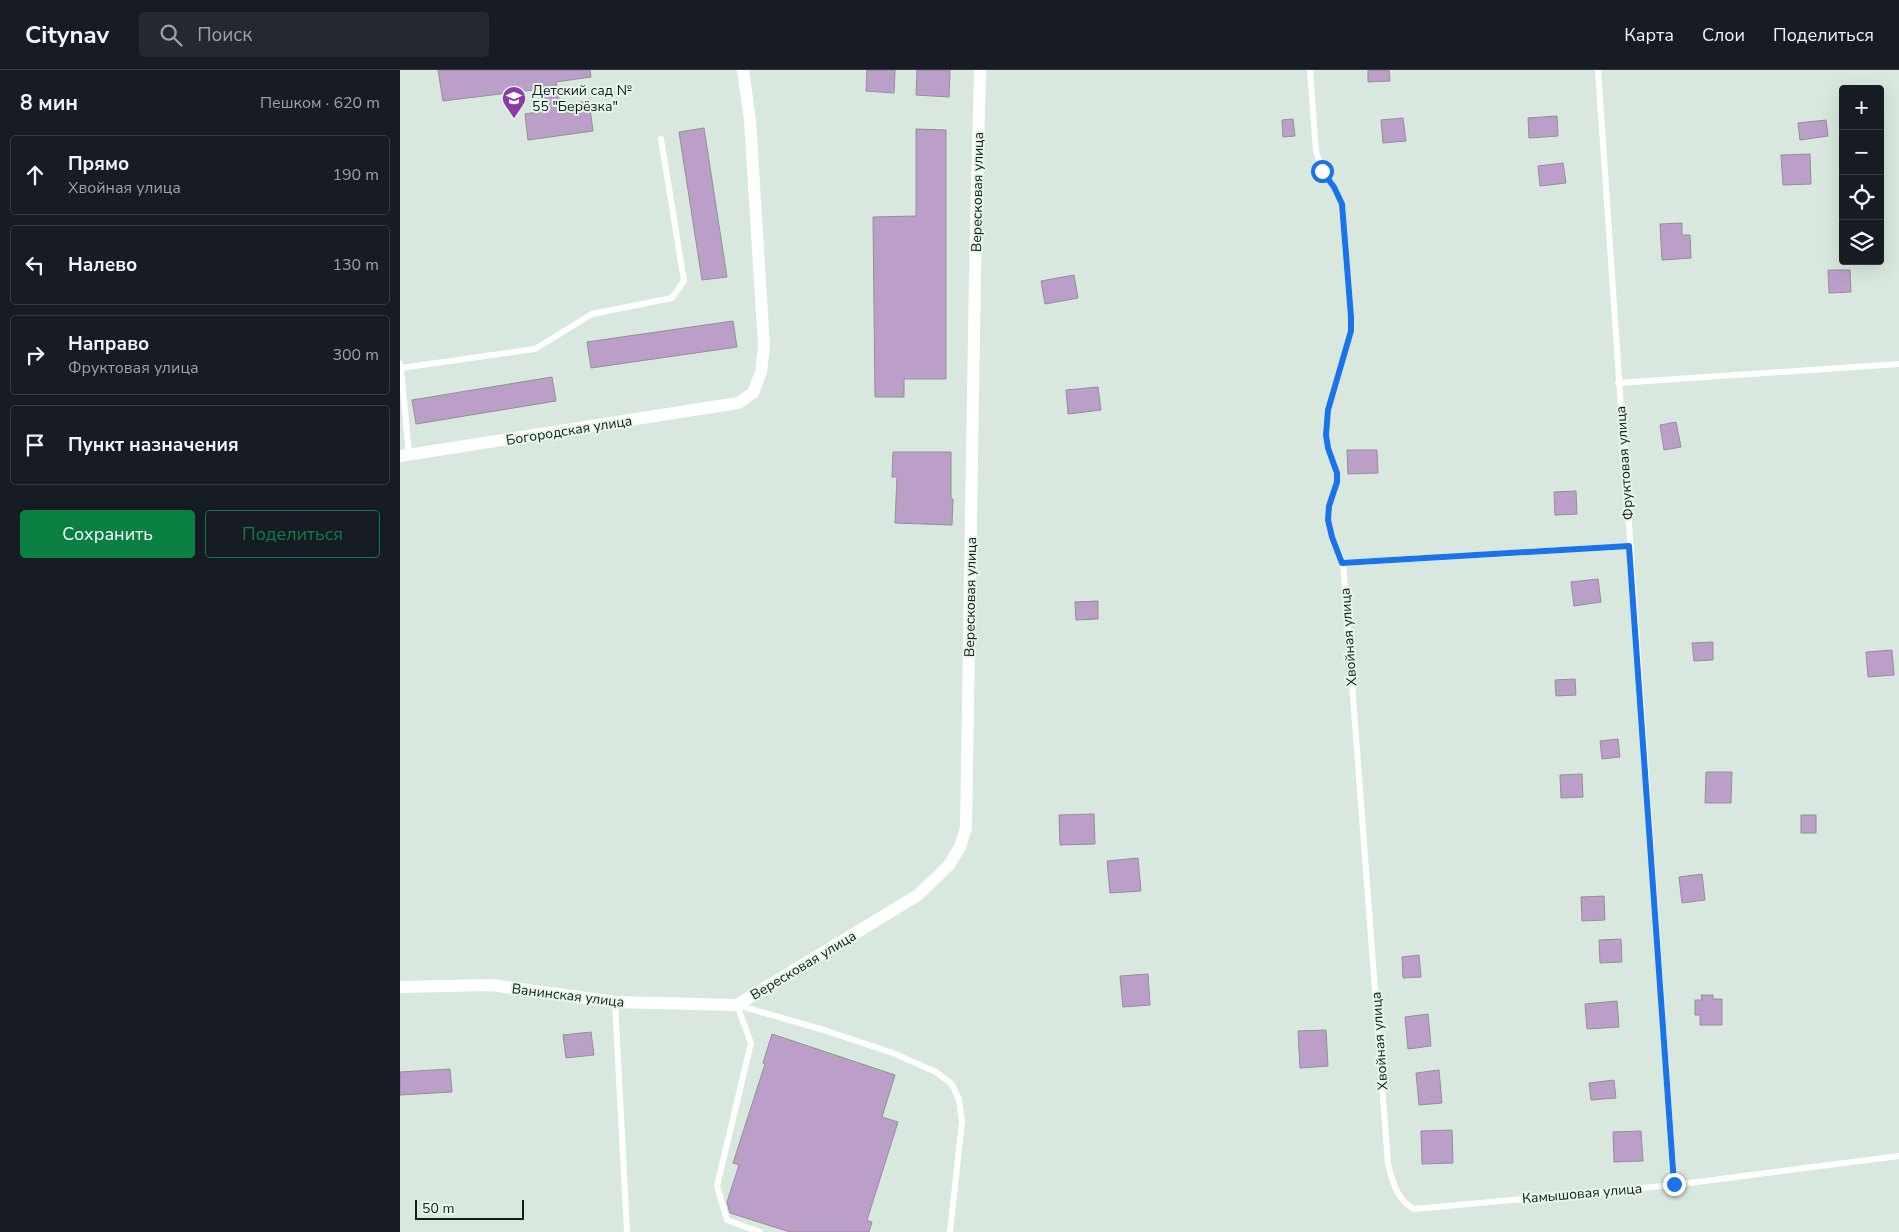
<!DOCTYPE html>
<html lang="ru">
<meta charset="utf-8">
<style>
:root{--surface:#171b24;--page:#242831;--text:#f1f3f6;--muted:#9ea1a6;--line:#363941;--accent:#0b8043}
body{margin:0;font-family:"Nunito Sans",sans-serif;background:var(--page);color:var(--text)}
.controls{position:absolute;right:15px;top:15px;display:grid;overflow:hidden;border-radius:5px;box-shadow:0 5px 20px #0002}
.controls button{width:45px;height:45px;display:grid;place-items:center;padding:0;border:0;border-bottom:1px solid var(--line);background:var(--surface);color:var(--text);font:25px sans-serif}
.scale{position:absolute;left:15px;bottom:12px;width:109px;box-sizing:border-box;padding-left:5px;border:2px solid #151b17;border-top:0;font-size:14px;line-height:18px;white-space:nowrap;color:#151b17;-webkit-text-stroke:4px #e6f6eb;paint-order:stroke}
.stop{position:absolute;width:15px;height:15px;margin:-11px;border:4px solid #1a73e8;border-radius:50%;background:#fff}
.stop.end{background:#1a73e8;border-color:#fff;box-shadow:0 1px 5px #0008}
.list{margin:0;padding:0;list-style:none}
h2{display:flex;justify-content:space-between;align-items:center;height:65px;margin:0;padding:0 20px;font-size:21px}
h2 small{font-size:16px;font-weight:400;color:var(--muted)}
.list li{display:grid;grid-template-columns:32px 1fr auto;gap:15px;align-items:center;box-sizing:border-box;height:80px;margin:0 10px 10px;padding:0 10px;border:1px solid var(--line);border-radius:5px}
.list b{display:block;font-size:19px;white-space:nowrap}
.list p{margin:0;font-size:16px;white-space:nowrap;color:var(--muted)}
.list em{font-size:16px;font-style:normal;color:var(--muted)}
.actions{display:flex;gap:10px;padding:15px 20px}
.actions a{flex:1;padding:11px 0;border:1px solid var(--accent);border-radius:5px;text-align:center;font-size:18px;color:var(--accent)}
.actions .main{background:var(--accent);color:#fff}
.icon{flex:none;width:28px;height:28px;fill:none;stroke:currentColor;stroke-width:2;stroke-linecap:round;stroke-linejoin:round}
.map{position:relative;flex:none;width:1499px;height:1162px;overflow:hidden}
header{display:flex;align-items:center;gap:30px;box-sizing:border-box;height:70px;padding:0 25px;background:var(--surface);border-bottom:1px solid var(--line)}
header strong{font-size:24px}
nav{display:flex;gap:28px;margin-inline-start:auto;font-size:18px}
.search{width:350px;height:45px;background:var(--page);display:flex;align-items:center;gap:12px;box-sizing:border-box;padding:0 18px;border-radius:5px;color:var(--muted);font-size:19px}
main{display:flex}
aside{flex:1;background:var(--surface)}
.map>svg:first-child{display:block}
</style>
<header>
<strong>Citynav</strong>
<div class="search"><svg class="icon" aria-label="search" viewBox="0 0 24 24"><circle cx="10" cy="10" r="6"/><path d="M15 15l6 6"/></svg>Поиск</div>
<nav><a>Карта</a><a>Слои</a><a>Поделиться</a></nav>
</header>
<main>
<aside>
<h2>8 мин<small>Пешком · 620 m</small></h2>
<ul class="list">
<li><svg class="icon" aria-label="ahead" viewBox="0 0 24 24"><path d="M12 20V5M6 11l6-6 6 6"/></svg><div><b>Прямо</b><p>Хвойная улица</p></div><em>190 m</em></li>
<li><svg class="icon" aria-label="left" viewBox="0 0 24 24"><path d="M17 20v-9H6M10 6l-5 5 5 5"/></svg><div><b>Налево</b></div><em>130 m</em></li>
<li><svg class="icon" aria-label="right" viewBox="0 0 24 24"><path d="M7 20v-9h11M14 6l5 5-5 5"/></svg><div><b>Направо</b><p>Фруктовая улица</p></div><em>300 m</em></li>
<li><svg class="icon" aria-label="arrive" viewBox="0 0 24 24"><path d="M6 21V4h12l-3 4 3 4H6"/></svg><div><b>Пункт назначения</b></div></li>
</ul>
<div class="actions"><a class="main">Сохранить</a><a>Поделиться</a></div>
</aside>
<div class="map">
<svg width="1499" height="1162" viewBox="0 0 1499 1162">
<rect width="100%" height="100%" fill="#d9e8de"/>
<g fill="#bb9fc8" stroke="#968d9a">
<polygon points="38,0 190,0 191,7 156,12 160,35 189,31 193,61 128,70 125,44 144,41 141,19 43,31"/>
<polygon points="467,0 495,0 494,23 466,21"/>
<polygon points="517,0 550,0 549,27 516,25"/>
<polygon points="968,0 989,0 990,11 968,12"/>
<polygon points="1157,46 1158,66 1129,68 1128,48"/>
<polygon points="1003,48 1006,71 983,73 981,50"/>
<polygon points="893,49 895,66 883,67 882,50"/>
<polygon points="1426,50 1428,66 1400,70 1398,53"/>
<polygon points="304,58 327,207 302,210 279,62"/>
<polygon points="516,59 546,60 546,309 504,309 504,327 475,327 473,147 516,146"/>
<polygon points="1410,84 1411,114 1383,115 1381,85"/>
<polygon points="1163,93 1166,113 1140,116 1138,96"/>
<polygon points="1282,153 1282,165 1290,165 1291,188 1262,190 1260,154"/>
<polygon points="1428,200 1450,200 1451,222 1429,223"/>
<polygon points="674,205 678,228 645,234 641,211"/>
<polygon points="333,251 337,277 191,298 187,272"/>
<polygon points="152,307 156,331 16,354 12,330"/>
<polygon points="698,317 701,340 668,344 666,320"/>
<polygon points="1276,352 1281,377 1264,380 1260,355"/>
<polygon points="947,380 977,380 978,403 948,404"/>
<polygon points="493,382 551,382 551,429 553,429 552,455 495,453 497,407 492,407"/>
<polygon points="1176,421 1177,444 1155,445 1154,422"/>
<polygon points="1198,509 1201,532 1174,536 1171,512"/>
<polygon points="698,531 698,549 676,550 675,532"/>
<polygon points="1313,572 1313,590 1294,591 1292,573"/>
<polygon points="1492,580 1494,605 1468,607 1466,582"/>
<polygon points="1175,609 1176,625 1156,626 1155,610"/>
<polygon points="1218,669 1220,687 1202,689 1200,671"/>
<polygon points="1306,702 1332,702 1331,733 1305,733"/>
<polygon points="1182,704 1183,727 1161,728 1160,705"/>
<polygon points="694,744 695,774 660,775 659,745"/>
<rect x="1401" y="745" width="15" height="18"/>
<polygon points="738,788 741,821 710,823 707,791"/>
<polygon points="1302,804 1305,830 1282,833 1279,807"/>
<polygon points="1204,826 1205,850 1182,851 1181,827"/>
<polygon points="1221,869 1222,892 1200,893 1199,870"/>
<polygon points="1019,885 1021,907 1003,908 1002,887"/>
<polygon points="748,904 750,935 723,937 720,906"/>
<polygon points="1301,925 1313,925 1313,929 1322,929 1322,955 1300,955 1300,945 1295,945 1295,930 1302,930"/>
<polygon points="1217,931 1219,957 1187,959 1185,934"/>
<polygon points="1028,944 1031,976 1008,979 1005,947"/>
<polygon points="926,960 928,996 900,998 898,961"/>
<polygon points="191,962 194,985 166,988 163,965"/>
<polygon points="372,964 495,1005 482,1047 498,1052 467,1150 472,1152 469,1162 390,1162 330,1143 327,1132 339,1095 333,1093 365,994 363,993"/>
<polygon points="50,999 52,1022 0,1025 0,1002"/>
<polygon points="1039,1000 1042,1033 1019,1035 1016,1003"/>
<polygon points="1214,1010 1216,1028 1191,1030 1189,1013"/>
<polygon points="1052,1060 1053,1093 1022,1094 1021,1061"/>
<polygon points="1241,1061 1243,1091 1214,1092 1213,1062"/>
</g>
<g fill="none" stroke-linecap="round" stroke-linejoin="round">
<g stroke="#fff" stroke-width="6">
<path d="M910 0 916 81 922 101 934 117 942 134 951 247V261L928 340 926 365 928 378 937 403V412L929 436 928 450 932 467 943 493 988 1094C993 1112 996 1129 1014 1139L1274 1115 1499 1086"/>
<polyline points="1198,0 1274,1115"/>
<polyline points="0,294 1,298 135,279 192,244 272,228 284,211 261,69"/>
<polyline points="1,298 9,385"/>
<polyline points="1218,313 1499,294"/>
<polyline points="943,493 1229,476"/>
<polyline points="215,932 227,1162"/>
<polyline points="337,935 424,960 493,983 536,1002 552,1014 559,1030 562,1051 550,1162"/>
<polyline points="337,935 351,973 317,1116 327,1150 360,1162"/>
</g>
<g stroke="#fff" stroke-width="12">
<polyline points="0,386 338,333 353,323 361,302 364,276 350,50 343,0"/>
<polyline points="0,917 91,915 215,932 337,935 518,825 549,795 560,777 566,758 575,203 580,0"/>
</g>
</g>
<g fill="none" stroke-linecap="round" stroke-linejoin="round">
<polyline stroke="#1a73e8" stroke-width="6" points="922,101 934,117 942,134 951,247 951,261 928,340 926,365 928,378 937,403 937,412 929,436 928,450 932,467 942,493 1229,476 1274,1114"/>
</g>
<defs>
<g id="school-pin" transform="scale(1.25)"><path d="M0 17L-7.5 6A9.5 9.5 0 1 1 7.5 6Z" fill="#8b3aa9" stroke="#e6f6eb"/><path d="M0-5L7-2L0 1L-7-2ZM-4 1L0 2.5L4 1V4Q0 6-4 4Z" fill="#fff"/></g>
</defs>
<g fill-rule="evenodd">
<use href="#school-pin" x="114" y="28"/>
</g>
<g text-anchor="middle" stroke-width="4" stroke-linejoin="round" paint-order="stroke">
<g font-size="14" fill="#151b17" stroke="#e6f6eb" text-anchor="start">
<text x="132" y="25">Детский сад №<tspan x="132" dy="16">55 "Берёзка"</tspan></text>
</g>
<g font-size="14" fill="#151b17" stroke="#e6f6eb">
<text transform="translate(577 122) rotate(-89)" y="5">Вересковая улица</text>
<text transform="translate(169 360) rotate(-9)" y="5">Богородская улица</text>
<text transform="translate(1224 393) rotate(-94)" y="5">Фруктовая улица</text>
<text transform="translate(570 527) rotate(-89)" y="5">Вересковая улица</text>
<text transform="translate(948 567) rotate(-94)" y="5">Хвойная улица</text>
<text transform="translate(403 895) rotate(-31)" y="5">Вересковая улица</text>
<text transform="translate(168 925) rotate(7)" y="5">Ванинская улица</text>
<text transform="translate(979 971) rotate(-94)" y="5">Хвойная улица</text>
<text transform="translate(1182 1123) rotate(-5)" y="5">Камышовая улица</text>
</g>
</g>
</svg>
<div class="controls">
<button>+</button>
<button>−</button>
<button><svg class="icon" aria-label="locate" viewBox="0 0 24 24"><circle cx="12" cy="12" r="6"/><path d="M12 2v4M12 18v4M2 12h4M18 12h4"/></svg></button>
<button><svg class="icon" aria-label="layers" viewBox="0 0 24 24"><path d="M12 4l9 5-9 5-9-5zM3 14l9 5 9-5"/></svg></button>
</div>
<div class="scale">50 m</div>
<div class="stop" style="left:922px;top:101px"></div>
<div class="stop end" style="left:1274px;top:1114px"></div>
</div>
</main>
